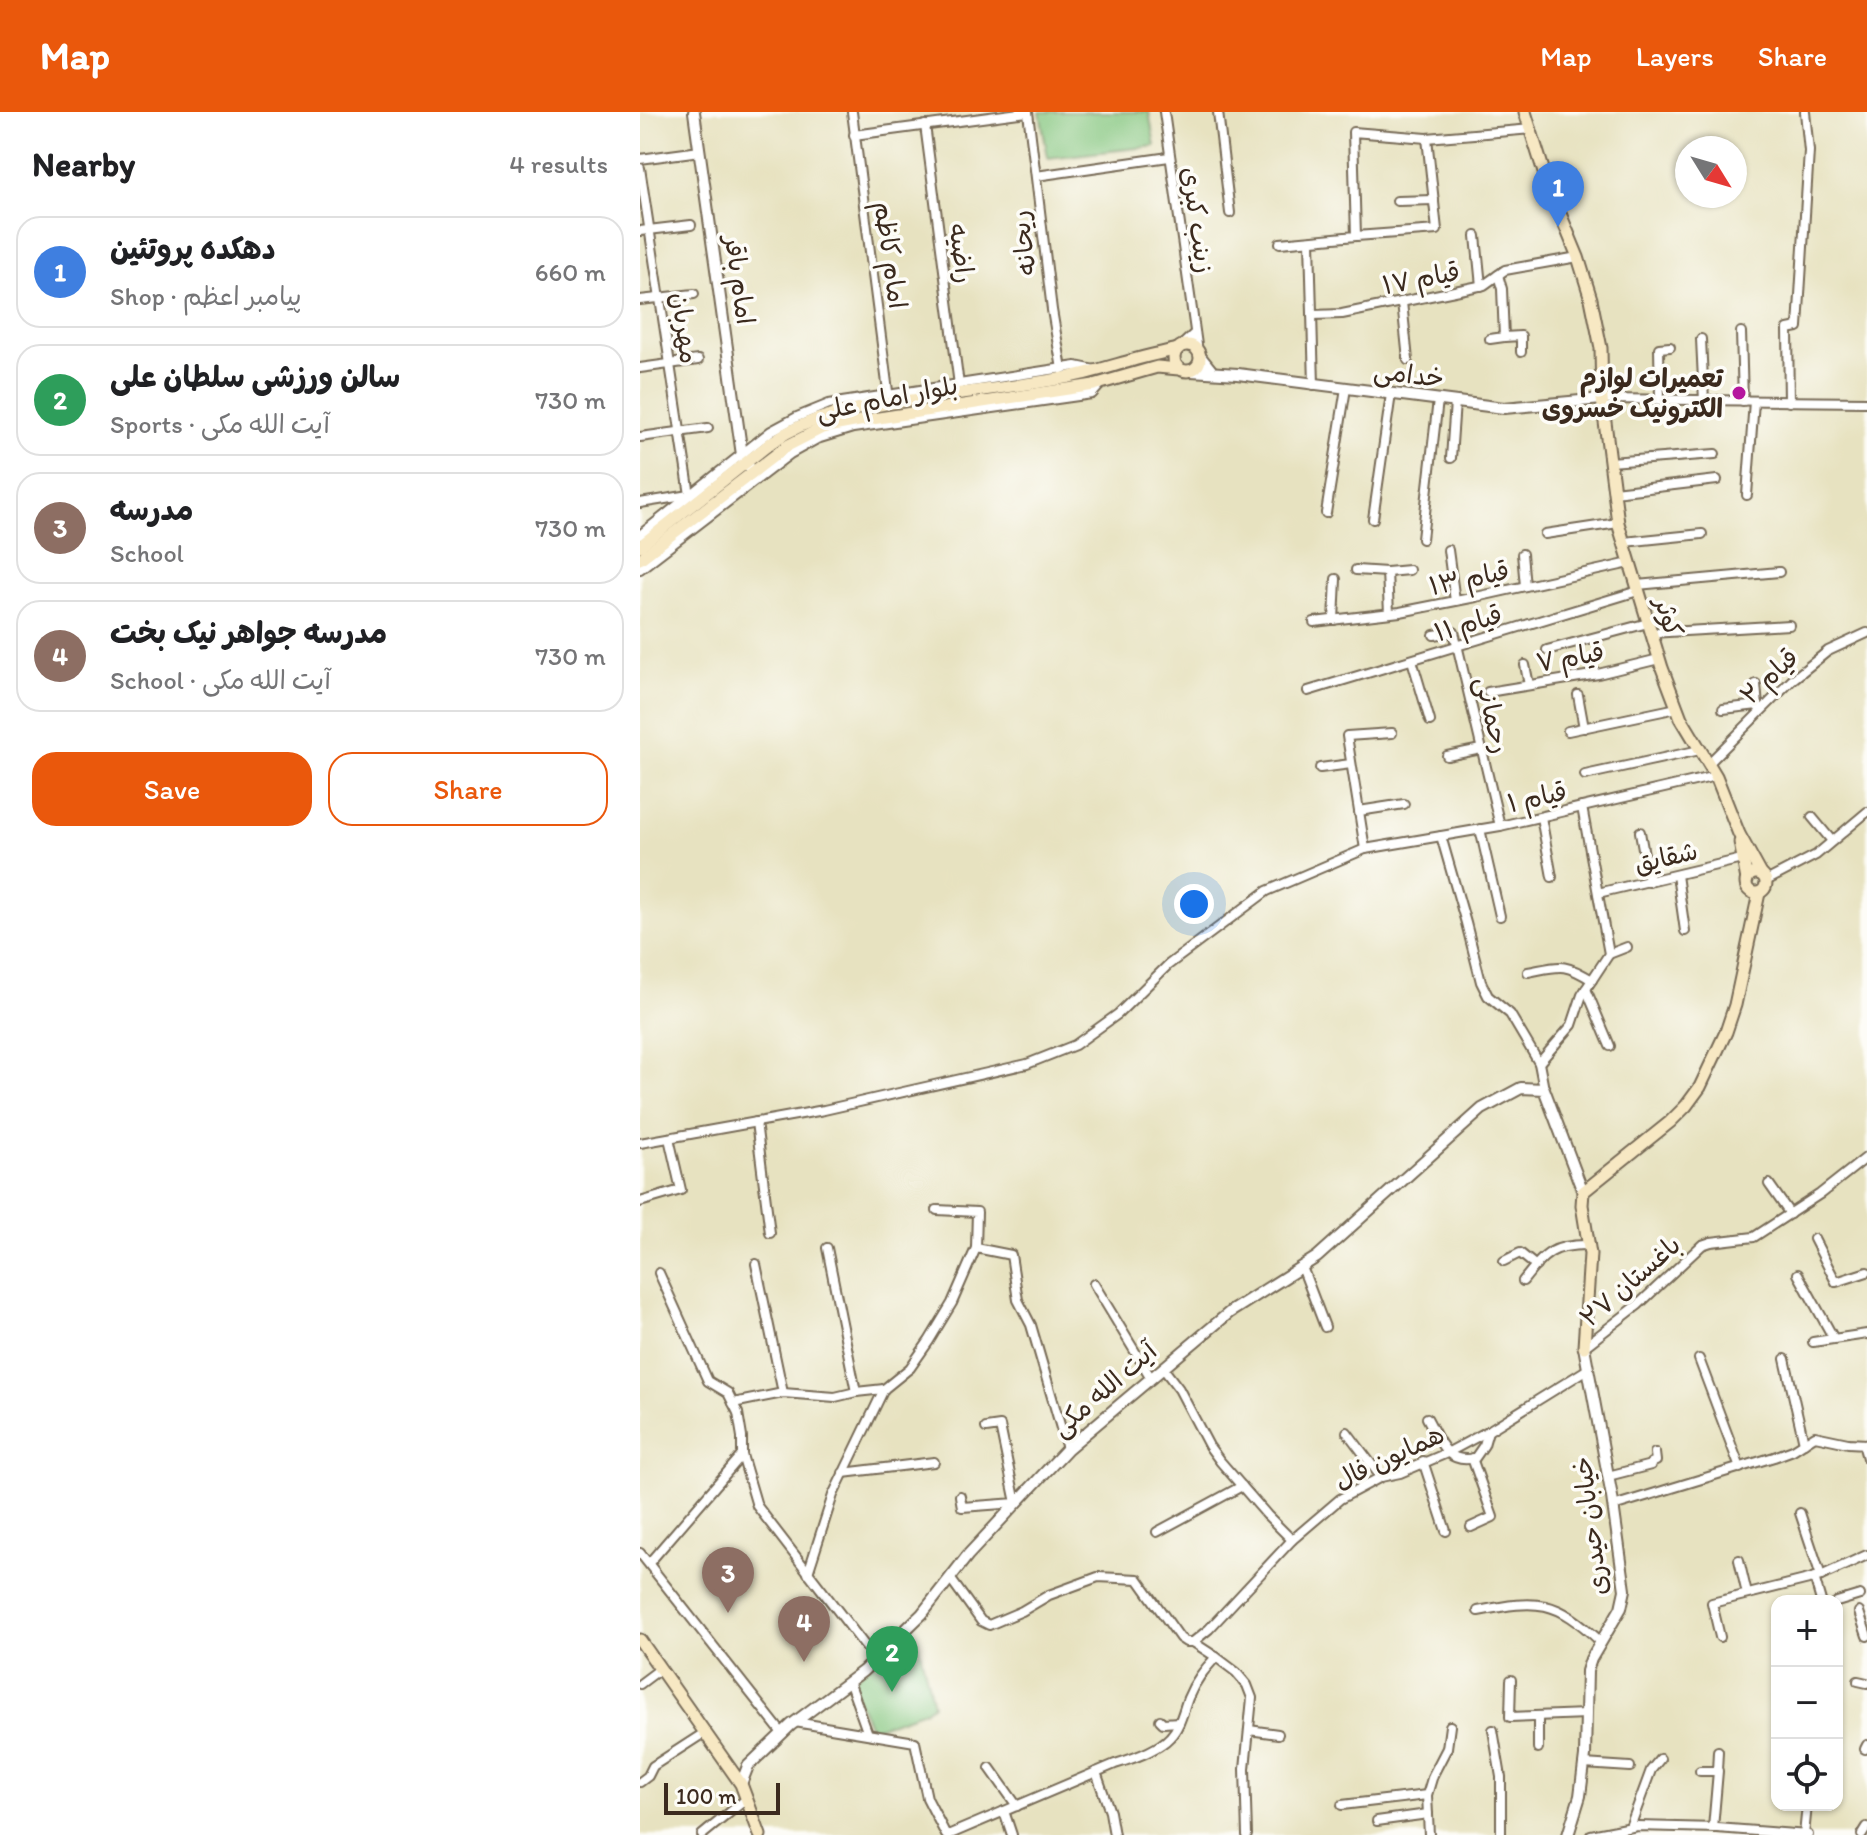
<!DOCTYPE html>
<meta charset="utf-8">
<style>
:root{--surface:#fff;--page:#f6f6f6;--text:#202124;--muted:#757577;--line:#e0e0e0;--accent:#ea580c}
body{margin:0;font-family:Itim,"Playpen Sans Arabic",sans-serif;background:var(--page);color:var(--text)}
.controls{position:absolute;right:24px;bottom:24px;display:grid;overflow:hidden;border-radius:16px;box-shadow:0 2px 6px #0004}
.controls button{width:72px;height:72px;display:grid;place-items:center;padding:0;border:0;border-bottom:2px solid var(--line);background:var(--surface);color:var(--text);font:40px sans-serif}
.compass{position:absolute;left:1035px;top:24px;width:72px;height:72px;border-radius:50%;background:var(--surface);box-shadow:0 2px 6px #0004;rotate:127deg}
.scale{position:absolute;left:24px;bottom:20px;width:116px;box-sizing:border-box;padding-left:8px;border:4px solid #3b2a1e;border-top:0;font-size:22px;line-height:28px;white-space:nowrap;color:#3b2a1e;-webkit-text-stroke:6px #fdfcf7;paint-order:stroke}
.you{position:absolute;left:554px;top:792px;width:28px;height:28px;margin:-20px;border:6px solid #fff;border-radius:50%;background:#1a73e8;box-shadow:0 0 0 12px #1a73e833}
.badge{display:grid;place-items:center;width:52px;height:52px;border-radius:50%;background:var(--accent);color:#fff;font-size:26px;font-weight:700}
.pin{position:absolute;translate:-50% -66px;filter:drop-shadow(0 2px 4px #0008)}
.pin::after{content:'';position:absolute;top:42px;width:28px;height:24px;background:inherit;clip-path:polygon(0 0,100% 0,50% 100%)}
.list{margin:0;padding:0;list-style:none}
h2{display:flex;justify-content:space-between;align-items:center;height:104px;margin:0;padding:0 32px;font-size:34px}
h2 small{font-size:26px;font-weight:400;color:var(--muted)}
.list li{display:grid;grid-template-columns:52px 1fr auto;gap:24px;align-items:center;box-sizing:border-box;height:112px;margin:0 16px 16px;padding:0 16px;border:2px solid var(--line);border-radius:24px}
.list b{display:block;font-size:30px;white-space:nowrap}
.list p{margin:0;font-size:26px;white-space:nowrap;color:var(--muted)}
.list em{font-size:26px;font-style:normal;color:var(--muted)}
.actions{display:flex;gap:16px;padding:24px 32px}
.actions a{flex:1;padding:18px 0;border:2px solid var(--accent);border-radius:24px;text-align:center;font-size:28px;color:var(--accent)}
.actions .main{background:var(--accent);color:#fff}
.icon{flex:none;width:44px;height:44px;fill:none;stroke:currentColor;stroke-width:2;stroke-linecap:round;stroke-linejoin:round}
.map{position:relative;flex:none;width:1227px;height:1723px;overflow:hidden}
header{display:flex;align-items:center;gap:48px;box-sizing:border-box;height:112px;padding:0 40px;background:var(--accent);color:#fff}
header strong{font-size:38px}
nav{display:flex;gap:44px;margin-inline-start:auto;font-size:28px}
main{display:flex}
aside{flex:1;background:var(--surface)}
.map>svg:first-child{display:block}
</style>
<header>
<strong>Map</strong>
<nav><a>Map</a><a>Layers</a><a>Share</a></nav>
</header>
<main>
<aside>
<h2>Nearby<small>4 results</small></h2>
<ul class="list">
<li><span class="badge" style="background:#3f7fe0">1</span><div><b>دهکده پروتئین</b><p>Shop · پیامبر اعظم</p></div><em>660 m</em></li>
<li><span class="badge" style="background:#2e9e5b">2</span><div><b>سالن ورزشی سلطان علی</b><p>Sports · آیت الله مکی</p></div><em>730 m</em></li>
<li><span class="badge" style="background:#8d6e63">3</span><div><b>مدرسه</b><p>School</p></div><em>730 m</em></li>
<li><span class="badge" style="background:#8d6e63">4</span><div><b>مدرسه جواهر نیک بخت</b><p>School · آیت الله مکی</p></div><em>730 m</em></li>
</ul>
<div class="actions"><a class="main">Save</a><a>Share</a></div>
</aside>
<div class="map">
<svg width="1227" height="1723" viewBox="0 0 1227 1723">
<rect width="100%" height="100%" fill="#fdfcf7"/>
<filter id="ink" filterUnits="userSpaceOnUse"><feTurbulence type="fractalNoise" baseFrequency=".0125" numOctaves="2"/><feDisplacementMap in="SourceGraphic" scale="16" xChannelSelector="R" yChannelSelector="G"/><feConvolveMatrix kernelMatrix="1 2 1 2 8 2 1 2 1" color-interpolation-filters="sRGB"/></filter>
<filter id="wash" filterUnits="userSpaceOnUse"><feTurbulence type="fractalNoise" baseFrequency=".006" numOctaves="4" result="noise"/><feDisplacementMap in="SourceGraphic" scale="32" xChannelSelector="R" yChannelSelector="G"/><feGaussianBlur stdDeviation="1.8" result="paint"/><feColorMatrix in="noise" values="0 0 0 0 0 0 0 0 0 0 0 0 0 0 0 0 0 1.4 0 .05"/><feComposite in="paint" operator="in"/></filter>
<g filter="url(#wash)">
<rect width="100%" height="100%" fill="#e7e2c0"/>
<g fill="#84c67f" stroke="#60784e" stroke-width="2">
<polygon points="400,0 509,0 515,34 408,46"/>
<polygon points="276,1522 293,1592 284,1599 231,1617 209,1569"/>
</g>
</g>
<g filter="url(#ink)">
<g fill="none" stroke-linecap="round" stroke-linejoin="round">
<g stroke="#776a57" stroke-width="12">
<g id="minor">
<polyline points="212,0 249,287"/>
<polyline points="388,0 412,198 422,257"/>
<polyline points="524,0 558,240"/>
<polyline points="578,0 590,101"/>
<polyline points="285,13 319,273"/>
<polyline points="214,23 387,0"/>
<polyline points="0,47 60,39"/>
<polyline points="0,56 50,383 0,391"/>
<polyline points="396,64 529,45"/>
<polyline points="757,89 794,88"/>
<polyline points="0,119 51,113"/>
<polyline points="716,124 797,118 787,26"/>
<polyline points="836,124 841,174"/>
<polyline points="670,129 674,273"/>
<polyline points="640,131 716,124 713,20 787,26 892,17"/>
<polyline points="858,163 862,177 864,225 881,224 881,240"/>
<polyline points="0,188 54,182"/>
<polyline points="762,190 768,248"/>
<polyline points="673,203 702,202 844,173 865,158 938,145"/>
<polyline points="1101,220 1103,289"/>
<polyline points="850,227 864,225"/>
<polyline points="1061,227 1064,289"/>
<polyline points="540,235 555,221"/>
<polyline points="0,256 58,248"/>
<polyline points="962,287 1227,290"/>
<polyline points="1020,288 1019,236 1030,235"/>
<polyline points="1149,290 1148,217 1158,215 1169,39 1165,0"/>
<polyline points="0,325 68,316"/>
<polyline points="811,346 815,290"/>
<polyline points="970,350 1075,342"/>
<polyline points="974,380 1077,368"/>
<polyline points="1107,383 1114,289"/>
<polyline points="686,401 706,276"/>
<polyline points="733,407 751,282"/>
<polyline points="905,422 978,411"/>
<polyline points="0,423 131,319 157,305 189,292 436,254 455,258"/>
<polyline points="782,427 798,288"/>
<polyline points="984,430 1062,422"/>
<polyline points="808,438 815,489"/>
<polyline points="882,442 885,474"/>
<polyline points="0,457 150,342 177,327 213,316 452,282 460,273"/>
<polyline points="716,458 747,460 769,458"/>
<polyline points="747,460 749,501"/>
<polyline points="997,473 1139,460"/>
<polyline points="694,508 696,467"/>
<polyline points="674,510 760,500 836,485 990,451"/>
<polyline points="1011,521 1149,513"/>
<polyline points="794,523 814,520 860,714"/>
<polyline points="907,538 1008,511"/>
<polyline points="772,548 790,609"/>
<polyline points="885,553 889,573"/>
<polyline points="1116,572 1118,595"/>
<polyline points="668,579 998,479"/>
<polyline points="848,580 958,562 1019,547"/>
<polyline points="938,583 944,616"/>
<polyline points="1083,597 1118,593"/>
<polyline points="928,619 1037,596"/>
<polyline points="807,644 841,637"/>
<polyline points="1069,651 1152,568 1188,539 1227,521"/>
<polyline points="680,656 711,652"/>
<polyline points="945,663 1060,638"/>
<polyline points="719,699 764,692"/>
<polyline points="901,705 912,765"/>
<polyline points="1172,705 1192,729"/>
<polyline points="840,717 860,804"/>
<polyline points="1000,720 1009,770"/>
<polyline points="801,724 826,811 841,870 848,884 870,902 899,951 904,977"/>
<polyline points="725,737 707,624 752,621"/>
<polyline points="1037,763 1045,819"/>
<polyline points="1126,769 1176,743 1227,700"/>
<polyline points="958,781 1102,747"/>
<polyline points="969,842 987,835"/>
<path d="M888 860C920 854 923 850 952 868"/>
<polyline points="946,877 970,934"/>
<polyline points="899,951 932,913 942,883 969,842 942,695"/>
<polyline points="116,1010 130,1121"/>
<polyline points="0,1031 184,998 387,952 435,933 478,902 528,853 627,779 725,737 860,714 1076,664"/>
<polyline points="1129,1072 1150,1102"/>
<polyline points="0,1090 41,1078 29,1026"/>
<polyline points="297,1098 337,1100 336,1136"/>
<polyline points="1174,1127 1196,1170 1227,1160"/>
<polyline points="187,1136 216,1280"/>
<polyline points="864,1149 880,1141 896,1154"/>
<polyline points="116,1152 143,1281"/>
<polyline points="662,1155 685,1215"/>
<polyline points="19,1161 68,1269 88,1281 98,1301 102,1325 102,1343 117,1394 235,1547"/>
<polyline points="1158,1162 1194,1227"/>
<path d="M883 1169C905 1141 913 1132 950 1133"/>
<polyline points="454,1172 511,1266"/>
<polyline points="1173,1230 1227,1222"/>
<polyline points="944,1235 998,1193 1062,1133 1071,1130 1114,1125 1180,1082 1227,1045"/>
<polyline points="1059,1247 1100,1356"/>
<polyline points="1145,1247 1164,1331"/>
<polyline points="523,1256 539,1277 569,1334 580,1349 627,1403 652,1428"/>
<polyline points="93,1291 143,1281 195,1285 216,1280 244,1277"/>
<path d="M787 1306C799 1327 805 1353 835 1346L844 1333 848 1319"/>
<polyline points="707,1320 741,1365"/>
<polyline points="1223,1332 1227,1346"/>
<polyline points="783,1349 806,1419"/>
<polyline points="203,1361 294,1350"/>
<polyline points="968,1364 1011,1353 1011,1351 1016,1349 1015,1341"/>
<polyline points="320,1384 322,1395 376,1391 360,1314 346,1316"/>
<polyline points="973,1394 1134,1345 1153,1338 1175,1324 1208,1331 1227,1332"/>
<polyline points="1160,1401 1181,1464"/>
<polyline points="831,1415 853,1405 832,1346"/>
<polyline points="517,1420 602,1374"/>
<polyline points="0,1441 142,1621"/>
<polyline points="1099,1448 1107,1482"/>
<polyline points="9,1451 102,1343"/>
<polyline points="168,1461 193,1383 244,1277 270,1256 289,1229 312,1191 336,1136 371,1143 378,1188 391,1213 427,1337"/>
<polyline points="1174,1465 1181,1489"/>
<polyline points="1197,1490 1220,1483"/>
<path d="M838 1499C899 1487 915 1487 961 1530"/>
<polyline points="1219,1500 1227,1524"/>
<polyline points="1080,1525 1072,1491 1181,1464 1227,1443"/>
<polyline points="553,1530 569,1517 652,1428 700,1387 741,1365 760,1361 807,1341 848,1319 948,1257"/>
<polyline points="576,1545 596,1560 607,1573 612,1586 605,1657 607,1723"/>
<polyline points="871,1568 870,1605 946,1602"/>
<polyline points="209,1569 228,1622"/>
<polyline points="1218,1569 1227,1571"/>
<polyline points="0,1572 20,1557"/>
<polyline points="520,1608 523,1611 539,1610"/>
<polyline points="155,1610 275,1630 287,1686 306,1723"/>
<polyline points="609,1618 638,1622"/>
<polyline points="853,1618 861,1665 861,1723"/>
<polyline points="898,1636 898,1604"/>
<polyline points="1225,1637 1227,1633"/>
<polyline points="944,1652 990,1655"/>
<polyline points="350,1656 377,1694"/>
<polyline points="1060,1659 1078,1659 1073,1716"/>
<polyline points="1077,1659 1078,1639"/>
<polyline points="456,1660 470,1700 474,1723"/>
<polyline points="0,1670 8,1664 13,1654 64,1621"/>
<polyline points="702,1693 787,1683"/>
<polyline points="364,1699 372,1723"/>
<polyline points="737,1709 788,1702"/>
<polyline points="990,1715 1011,1658 1020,1647"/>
<polyline points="62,1723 105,1688"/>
<path d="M308 1723 475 1652C492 1647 517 1639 530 1625 540 1615 543 1599 548 1586 555 1569 564 1558 576 1545L553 1530H546L540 1526 498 1467 458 1465 409 1483 382 1499 349 1513 341 1509 310 1466"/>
<polyline points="789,1723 787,1683 793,1663 807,1636 810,1614"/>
<polyline points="951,1723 997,1714 1077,1716 1168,1723"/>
<polyline points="1164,1723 1167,1693"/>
<polyline points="1222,1723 1227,1715"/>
</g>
</g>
<g stroke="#776a57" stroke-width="14">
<g id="tertiary">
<polyline points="54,0 102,343 110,356"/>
<polyline points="560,244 572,259"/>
<polyline points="551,259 598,262 864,296 962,287"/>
<polyline points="101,1672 108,1654 151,1613 223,1559 282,1502 328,1443 427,1337 590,1200 677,1145 842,997 881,976 904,977 943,1080"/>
<polyline points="928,1723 940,1684 945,1644 947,1559 951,1547 981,1496 985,1478 972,1385 944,1235"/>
</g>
</g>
<g stroke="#776a57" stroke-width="15">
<g id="secondary">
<polyline points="885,0 907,70 938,145 951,187 961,236 962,287 978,411 1022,556 1041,606 1076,664 1099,722 1121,762"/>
<circle cx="547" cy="246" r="13"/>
<path d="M0 434 132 330C175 300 222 296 272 288 323 280 374 275 424 266 447 262 468 255 490 249 505 244 522 241 538 237"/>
<polyline points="0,447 147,334 182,316 219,309 454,273 517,255 539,257"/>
<polyline points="1100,730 1107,768"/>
<circle cx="1116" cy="771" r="10"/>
<polyline points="944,1235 950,1142 942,1093 943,1080 1030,1010 1046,994 1060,975 1086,920 1095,893 1119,781"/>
<polyline points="0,1528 101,1672 120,1723"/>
</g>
</g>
<use href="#minor" stroke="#fff" stroke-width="8"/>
<use href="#tertiary" stroke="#fff" stroke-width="10"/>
<use href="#secondary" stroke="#f7e8c3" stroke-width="11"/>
</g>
</g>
<circle fill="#b5179e" stroke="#fdfcf7" stroke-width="3" cx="1099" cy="281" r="8"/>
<g text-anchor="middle" stroke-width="7" stroke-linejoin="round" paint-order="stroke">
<g font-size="26" fill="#3b2a1e" stroke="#fdfcf7">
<text transform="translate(558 108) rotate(82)" y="9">زینب کبری</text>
<text transform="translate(383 131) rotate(-97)" y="9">ریحانه</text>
<text transform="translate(322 141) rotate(83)" y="9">راضیه</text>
<text transform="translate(251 143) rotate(82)" y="9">امام کاظم</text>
<text transform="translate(781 166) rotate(-11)" y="9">قیام ۱۷</text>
<text transform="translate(100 168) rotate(82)" y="9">امام باقر</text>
<text transform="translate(45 216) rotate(82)" y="9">مهربان</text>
<text transform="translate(769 262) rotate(7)" y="9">خدامی</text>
<text transform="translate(247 286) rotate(-11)" y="9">بلوار امام علی</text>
<text transform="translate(829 466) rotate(-12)" y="9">قیام ۱۳</text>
<text transform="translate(1029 505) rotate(73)" y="9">کوثر</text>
<text transform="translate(828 511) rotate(-17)" y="9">قیام ۱۱</text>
<text transform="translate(930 545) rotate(-10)" y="9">قیام ۷</text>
<text transform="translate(1129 564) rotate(-43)" y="9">قیام ۲</text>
<text transform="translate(853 603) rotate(77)" y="9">رحمانی</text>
<text transform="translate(897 685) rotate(-13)" y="9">قیام ۱</text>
<text transform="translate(1026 745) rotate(-13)" y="9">شقایق</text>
<text transform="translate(990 1169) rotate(-41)" y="9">باغستان ۲۷</text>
<text transform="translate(464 1277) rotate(-41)" y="9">آیت الله مکی</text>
<text transform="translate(749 1345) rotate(-25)" y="9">همایون فال</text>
<text transform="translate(950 1414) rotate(-97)" y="9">خیابان حیدری</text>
</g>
<g font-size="26" font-weight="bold" fill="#3b2a1e" stroke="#fdfcf7" text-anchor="end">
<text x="1083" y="275">تعمیرات لوازم<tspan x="1083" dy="30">الکترونیک خسروی</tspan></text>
</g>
</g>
</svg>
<div class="controls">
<button>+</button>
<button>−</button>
<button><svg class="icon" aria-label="locate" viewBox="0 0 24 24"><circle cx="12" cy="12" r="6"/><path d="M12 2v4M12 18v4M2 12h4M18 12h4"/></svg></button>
</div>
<svg class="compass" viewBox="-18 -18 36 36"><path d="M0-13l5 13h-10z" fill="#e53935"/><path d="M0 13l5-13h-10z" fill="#757577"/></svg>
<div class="scale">100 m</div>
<div class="you"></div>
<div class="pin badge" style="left:918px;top:115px;background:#3f7fe0">1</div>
<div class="pin badge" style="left:252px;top:1580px;background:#2e9e5b">2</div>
<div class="pin badge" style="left:88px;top:1501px;background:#8d6e63">3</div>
<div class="pin badge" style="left:164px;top:1550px;background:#8d6e63">4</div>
</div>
</main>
